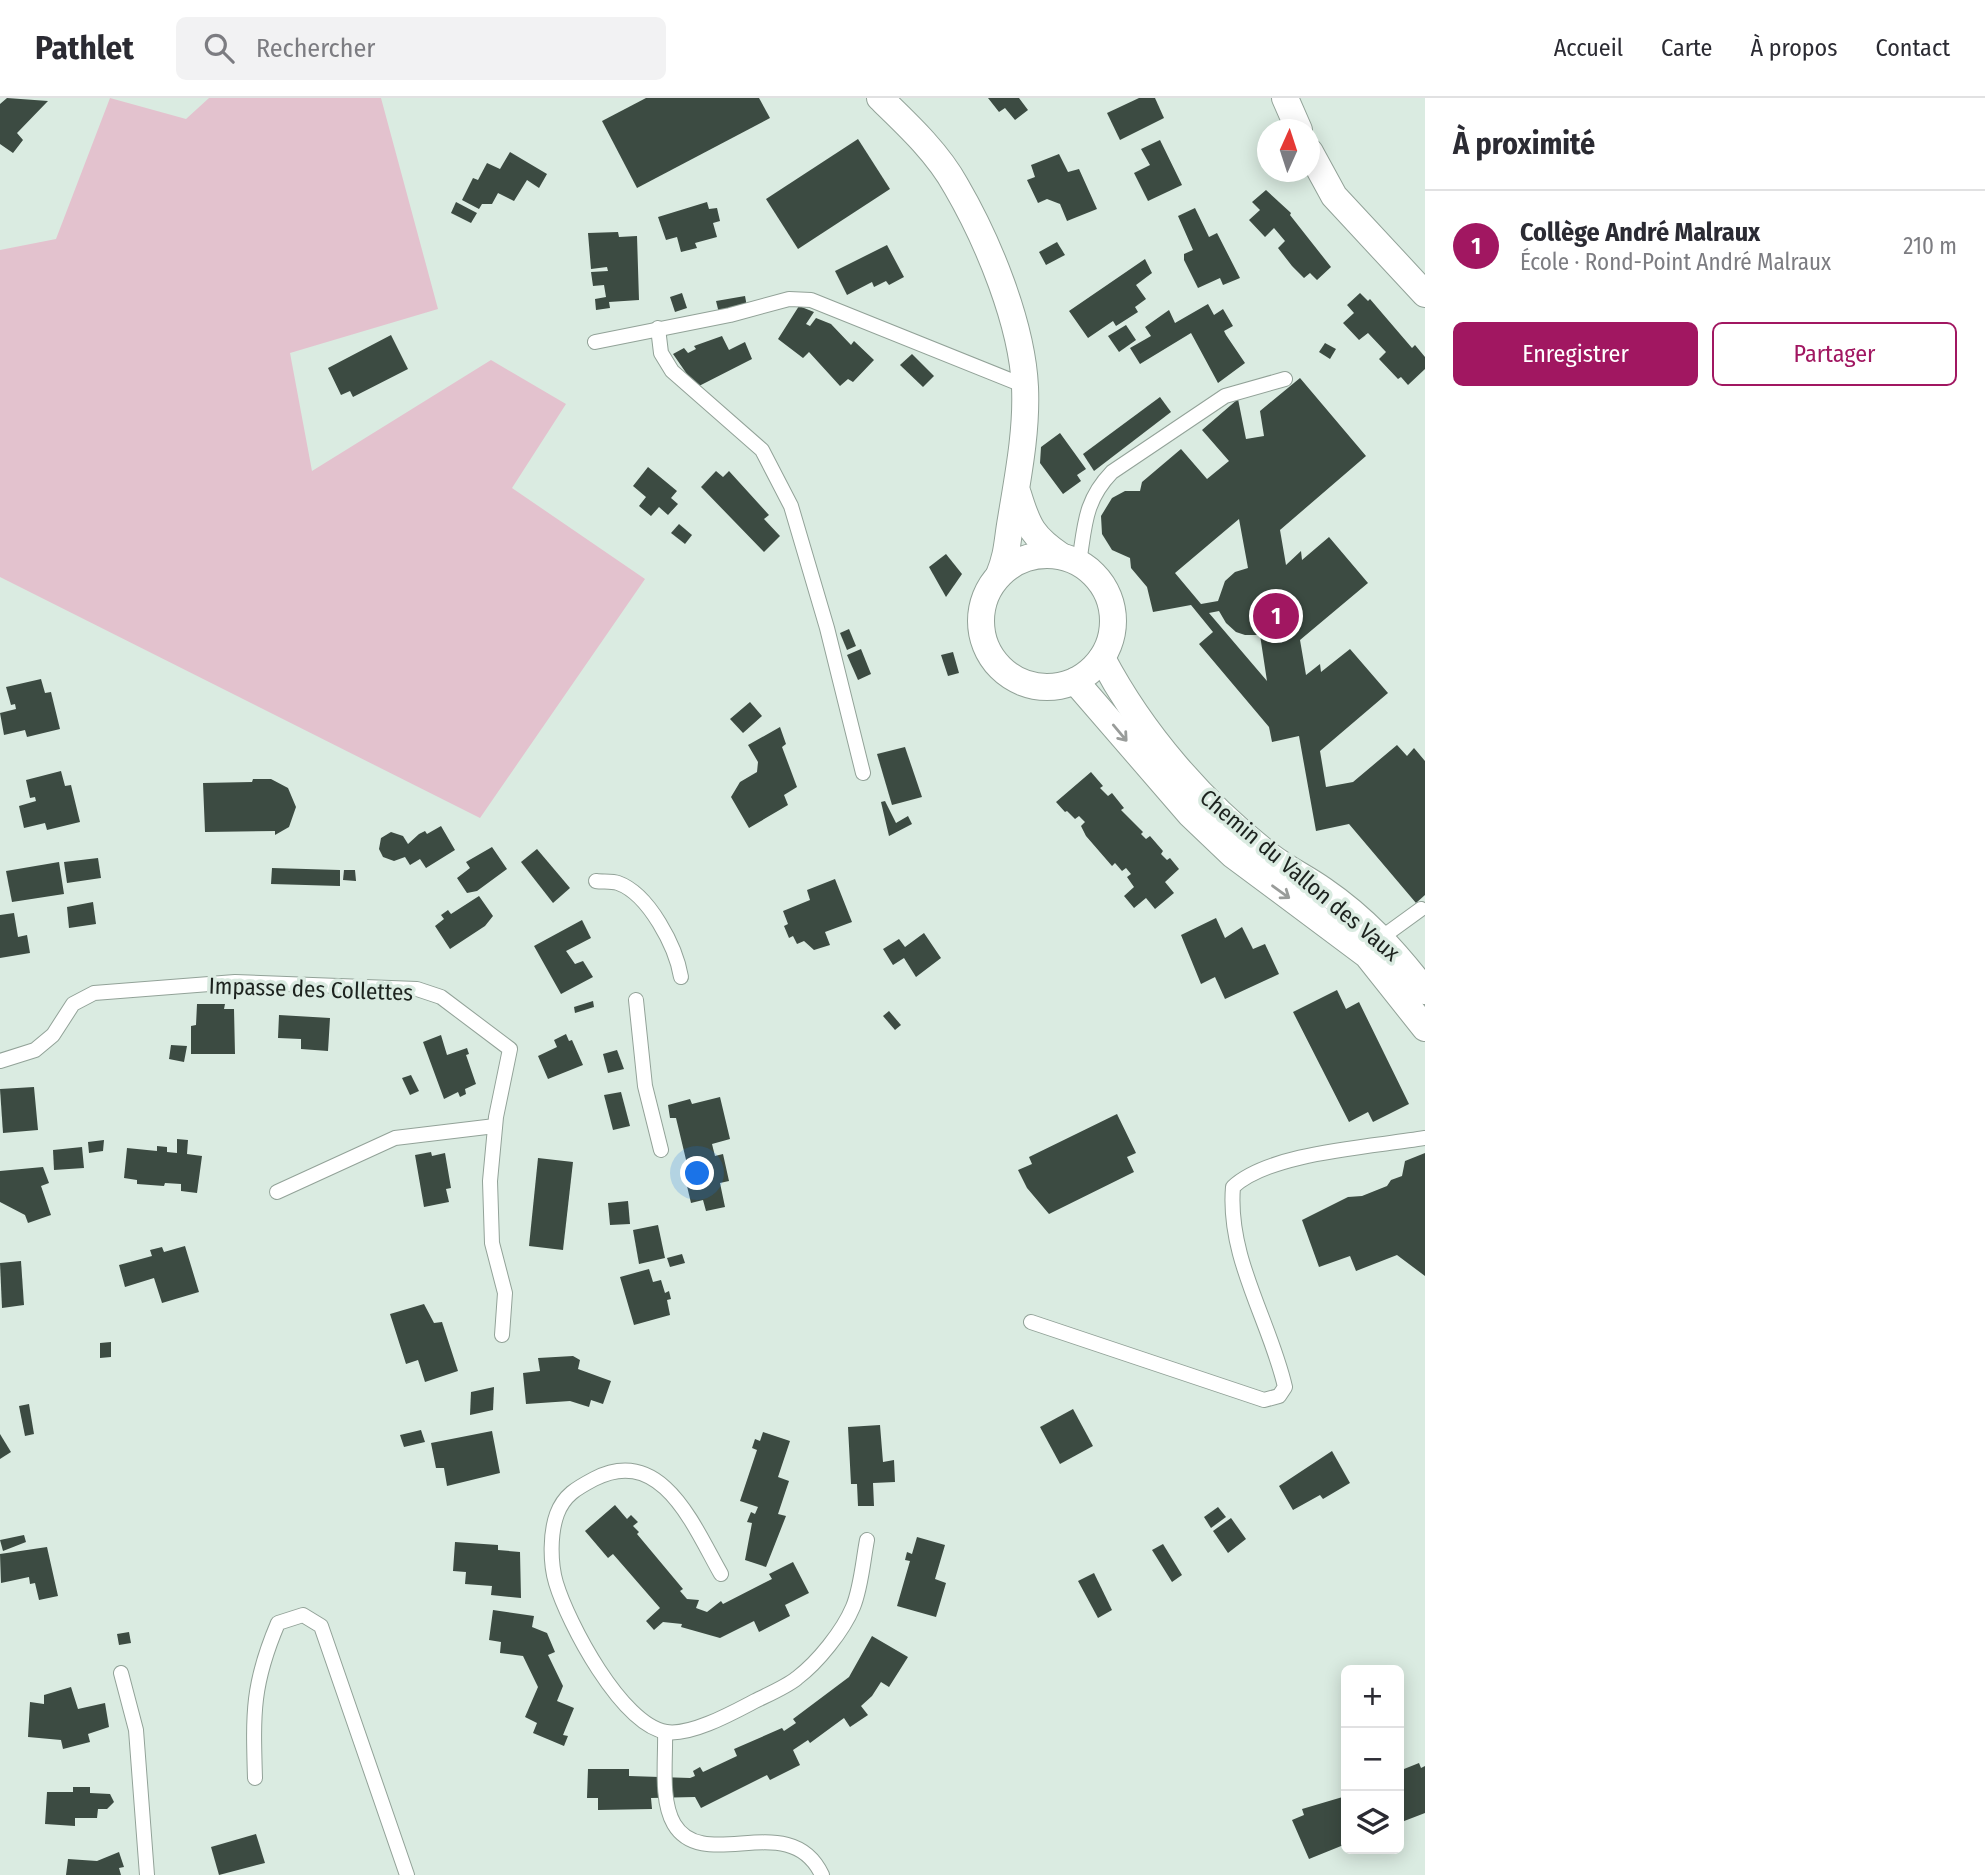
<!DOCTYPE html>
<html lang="fr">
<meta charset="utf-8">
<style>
:root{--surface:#fff;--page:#f2f2f3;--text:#2b2b33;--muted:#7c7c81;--line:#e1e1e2;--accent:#a11761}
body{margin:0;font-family:"Fira Sans Condensed",sans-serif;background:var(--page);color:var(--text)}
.controls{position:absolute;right:21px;bottom:21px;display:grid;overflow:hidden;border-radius:10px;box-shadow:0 4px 18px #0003}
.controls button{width:63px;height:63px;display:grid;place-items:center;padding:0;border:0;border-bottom:2px solid var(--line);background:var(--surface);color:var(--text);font:35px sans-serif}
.compass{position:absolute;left:1257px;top:21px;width:63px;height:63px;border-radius:50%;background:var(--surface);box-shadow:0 4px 18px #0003;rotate:3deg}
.you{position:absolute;left:698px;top:1076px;width:24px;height:24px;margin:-18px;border:5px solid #fff;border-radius:50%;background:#1a73e8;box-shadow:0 0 0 10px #1a73e833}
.badge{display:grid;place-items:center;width:46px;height:46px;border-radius:50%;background:var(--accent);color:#fff;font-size:23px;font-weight:700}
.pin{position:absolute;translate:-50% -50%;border:4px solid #fff;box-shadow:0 2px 7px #0006}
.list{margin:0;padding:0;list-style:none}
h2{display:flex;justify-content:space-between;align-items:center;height:91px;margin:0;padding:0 28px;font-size:30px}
h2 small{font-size:23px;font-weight:400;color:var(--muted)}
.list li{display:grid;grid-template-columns:46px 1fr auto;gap:21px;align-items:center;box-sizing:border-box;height:112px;padding:0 28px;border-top:2px solid var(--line)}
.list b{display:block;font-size:26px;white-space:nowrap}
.list p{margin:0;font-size:23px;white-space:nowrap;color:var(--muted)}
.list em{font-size:23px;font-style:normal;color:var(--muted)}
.actions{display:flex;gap:14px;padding:21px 28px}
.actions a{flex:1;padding:16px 0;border:2px solid var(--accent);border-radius:10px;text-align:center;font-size:24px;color:var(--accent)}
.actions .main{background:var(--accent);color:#fff}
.icon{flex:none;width:38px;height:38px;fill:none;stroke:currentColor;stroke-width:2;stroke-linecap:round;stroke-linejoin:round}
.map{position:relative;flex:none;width:1425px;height:1777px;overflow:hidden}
header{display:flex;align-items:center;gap:42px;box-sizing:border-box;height:98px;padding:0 35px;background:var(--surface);border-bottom:2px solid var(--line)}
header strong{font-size:33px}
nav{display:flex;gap:38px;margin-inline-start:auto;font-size:24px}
.search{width:490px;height:63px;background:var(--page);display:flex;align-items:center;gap:18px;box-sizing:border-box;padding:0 24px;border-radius:10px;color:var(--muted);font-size:26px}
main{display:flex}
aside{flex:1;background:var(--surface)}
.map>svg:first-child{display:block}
</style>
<header>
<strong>Pathlet</strong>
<div class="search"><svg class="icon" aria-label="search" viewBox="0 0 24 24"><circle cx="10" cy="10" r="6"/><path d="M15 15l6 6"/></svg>Rechercher</div>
<nav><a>Accueil</a><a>Carte</a><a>À propos</a><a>Contact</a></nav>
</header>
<main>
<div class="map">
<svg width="1425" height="1777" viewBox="0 0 1425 1777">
<rect width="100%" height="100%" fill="#daebe1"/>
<polygon fill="#e3c2ce" points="110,0 186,21 209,0 381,0 438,211 290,255 312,373 491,262 566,306 512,390 645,481 480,720 0,479 0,152 56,141"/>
<g fill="#3c4b42" fill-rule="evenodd">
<polygon points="7,0 48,3 17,35 23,42 13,55 0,46 0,6"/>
<polygon points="646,0 759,0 770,20 637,90 602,23"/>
<polygon points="988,0 1019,0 1028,12 1015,22 1005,10 999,14"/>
<polygon points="1139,0 1155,0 1164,20 1120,42 1107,15"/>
<polygon points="858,41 890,91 798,151 766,101"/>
<polygon points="1160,42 1182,87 1148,103 1134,75 1150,67 1141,51"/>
<polygon points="510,54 547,76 539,90 527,82 514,103 498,95 492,106 482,106 479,111 462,102 473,80 478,82 487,65 500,71"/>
<polygon points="1059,56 1068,74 1079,71 1097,111 1067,123 1060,106 1047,101 1038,105 1027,82 1035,79 1031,67"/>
<polygon points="1266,92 1291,115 1290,117 1331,169 1317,182 1310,175 1304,180 1292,168 1278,150 1285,143 1274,130 1265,139 1249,122 1260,112 1252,104"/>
<polygon points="456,104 477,115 471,125 451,115"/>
<polygon points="707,104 709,111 717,110 720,123 713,125 717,139 695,145 697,150 681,154 677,139 666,142 658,119"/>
<polygon points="1195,110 1209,139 1217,135 1240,180 1223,187 1220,180 1198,190 1184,162 1184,156 1193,152 1178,118"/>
<polygon points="618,134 619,139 637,138 639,202 609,204 610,210 596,212 595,201 606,199 604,187 593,188 591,174 608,173 607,169 591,171 588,135"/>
<polygon points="1057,144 1065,157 1046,167 1039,154"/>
<polygon points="887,147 904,179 889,187 886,183 874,189 872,184 847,197 835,173"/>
<polygon points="1145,161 1152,175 1136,187 1146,201 1135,209 1138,214 1116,228 1113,223 1088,240 1069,213"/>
<polygon points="682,195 687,210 675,214 670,199"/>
<polygon points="1360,195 1368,203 1370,201 1412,250 1415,247 1425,259 1425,271 1408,287 1401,279 1398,281 1379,261 1386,254 1368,235 1359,242 1343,225 1354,215 1347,207"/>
<polygon points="745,198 747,209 719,215 716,203"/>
<polygon points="1208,206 1214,217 1223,211 1233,228 1224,233 1226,237 1245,265 1218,285 1191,235 1140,266 1130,250 1151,238 1145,229 1169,212 1175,225"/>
<polygon points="799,208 814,214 806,226 810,228 816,220 831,226 851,247 854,243 874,262 853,284 848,281 840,288 809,254 803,260 778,241"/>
<polygon points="1126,227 1136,242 1119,254 1108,238"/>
<polygon points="391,237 408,271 353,299 350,293 341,297 328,270"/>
<polygon points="722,238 729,252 745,244 752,261 699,288 689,279 673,256 684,250 688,255 696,251 694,248"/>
<polygon points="1325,245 1336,251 1330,261 1319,254"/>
<polygon points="912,256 934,278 923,289 900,267"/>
<path d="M1300 280 1366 358 1280 432 1286 467 1301 453 1302 462 1329 439 1368 485 1300 542 1306 577 1320 566 1321 574 1350 551 1388 595 1320 653 1326 689 1353 684 1397 647 1407 658 1414 650 1425 663V797L1416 805 1349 726 1316 733 1299 638 1272 644 1269 629 1199 546 1213 534 1191 507 1153 514 1147 489 1131 470 1130 460 1112 452 1102 436 1101 418 1112 400 1125 393H1140L1142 384 1181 351 1207 381 1229 363 1202 332 1238 301 1246 341 1264 338 1260 313ZM1239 421 1248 470 1235 474 1225 483 1218 503 1201 506 1175 475ZM1219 513 1226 525 1236 534 1245 537H1260L1267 583 1209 515Z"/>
<polygon points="1160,299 1171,314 1094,373 1083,356"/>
<polygon points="1060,335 1086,371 1077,377 1081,383 1063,396 1040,365 1041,349"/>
<polygon points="648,369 677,393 671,400 678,406 668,417 659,409 651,418 639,408 646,399 633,388"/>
<polygon points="716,373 723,379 729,373 769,417 764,421 780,438 764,454 701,389"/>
<polygon points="679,426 692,437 685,446 671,435"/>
<polygon points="946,456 962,476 946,499 929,469"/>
<polygon points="849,531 856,548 847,552 840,535"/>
<polygon points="861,551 871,576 858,582 847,557"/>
<polygon points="953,554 959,575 948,578 941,557"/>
<polygon points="41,581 45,595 51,594 60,631 27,639 25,632 4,637 0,615 16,611 15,606 11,607 6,589"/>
<polygon points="750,604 762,618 743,635 730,621"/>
<polygon points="780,629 786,646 782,649 797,689 784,697 788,707 749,730 731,699 740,684 757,674 758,664 748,647"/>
<polygon points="905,649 922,699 892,707 877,656"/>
<polygon points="61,673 65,688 71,687 80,724 47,732 45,725 24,730 19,708 36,703 35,699 30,700 26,682"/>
<polygon points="1091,674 1103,688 1100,690 1108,698 1112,695 1124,710 1121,712 1143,734 1141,736 1146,741 1150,738 1163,753 1161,756 1167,762 1170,760 1179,771 1165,784 1174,795 1155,811 1146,800 1134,810 1124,798 1134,789 1127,779 1131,776 1126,770 1122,773 1115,765 1112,768 1086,738 1081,728 1085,724 1079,718 1075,721 1067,713 1065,714 1056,704"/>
<polygon points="253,681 271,681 288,690 296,709 289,729 275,737 275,733 205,734 203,685 252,684"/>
<polygon points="885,703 896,725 908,718 912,726 889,738 881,704"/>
<polygon points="441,728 455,752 426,770 420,761 410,767 405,759 394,763 383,759 379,751 381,740 391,734 403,738 408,746 419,736 425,733 427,736"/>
<polygon points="492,749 507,771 477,793 467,795 457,780 470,770 466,764"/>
<polygon points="537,751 570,790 553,805 521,764"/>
<polygon points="98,760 101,780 67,785 64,764"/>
<polygon points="59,764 64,796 12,804 6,773"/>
<polygon points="272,770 340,772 340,788 271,786"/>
<polygon points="344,772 355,772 356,783 343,782"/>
<polygon points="835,781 852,824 825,834 830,847 814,852 804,843 797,846 793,838 789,840 784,828 788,826 783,813 810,802 807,792"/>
<polygon points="479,798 493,818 485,828 450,851 435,828 444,821 441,817 448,812 451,816"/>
<polygon points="93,804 96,826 69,830 67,809"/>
<polygon points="14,815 18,839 27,837 30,855 0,860 0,817"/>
<polygon points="1216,820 1225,840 1242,829 1253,851 1265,846 1279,876 1225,901 1215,879 1201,886 1181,837"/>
<polygon points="582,822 591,840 566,853 575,866 583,863 593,879 561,896 534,848"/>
<polygon points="924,835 941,860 916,879 904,860 893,867 883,851 899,841 905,849"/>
<polygon points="1337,892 1346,911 1359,904 1409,1006 1373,1024 1368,1014 1349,1024 1293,914"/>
<polygon points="593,903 594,909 575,915 574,909"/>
<polygon points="197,906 225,906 224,911 234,911 235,956 191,956 191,928 196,927"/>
<polygon points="889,913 901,927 895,932 883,918"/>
<polygon points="279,917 330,920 328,953 301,951 301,941 278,940"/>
<polygon points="566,936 569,943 572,942 583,967 548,981 538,958 557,949 554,942"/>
<polygon points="441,937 447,957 467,950 469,956 466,957 476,986 465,991 466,996 460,999 458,994 444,1001 423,944"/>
<polygon points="171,947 187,948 184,964 169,961"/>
<polygon points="617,952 624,971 608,975 603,956"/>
<polygon points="411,977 419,993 410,997 402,980"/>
<polygon points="34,989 38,1032 3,1035 0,991"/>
<polygon points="621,994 630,1028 613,1032 604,997"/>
<polygon points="720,999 730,1041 712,1046 715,1058 723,1056 729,1083 720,1085 725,1109 706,1113 703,1102 691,1105 683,1071 688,1070 676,1020 670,1020 668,1007 690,1001 692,1006"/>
<polygon points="1117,1016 1136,1055 1127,1059 1134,1074 1049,1116 1027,1090 1018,1072 1032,1066 1029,1059"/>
<polygon points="177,1041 188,1042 187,1056 202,1058 197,1095 181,1093 181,1086 165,1085 164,1088 137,1086 137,1082 124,1080 127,1050 157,1053 157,1048 167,1049 167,1054 177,1055"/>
<polygon points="104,1042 103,1053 89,1055 88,1044"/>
<polygon points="82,1049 84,1070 54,1072 53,1052"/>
<polygon points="431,1054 432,1058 445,1055 451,1090 446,1091 449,1104 424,1109 415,1057"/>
<polygon points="1425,1055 1425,1178 1397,1157 1356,1173 1350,1158 1319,1169 1302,1122 1348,1099 1362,1098 1387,1088 1391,1082 1402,1078 1405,1063"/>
<polygon points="538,1060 573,1064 563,1152 529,1148"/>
<polygon points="43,1069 49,1085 41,1088 51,1117 28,1125 25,1117 0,1104 0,1073"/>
<polygon points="628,1103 630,1126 610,1127 608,1105"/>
<polygon points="658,1127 665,1160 639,1166 633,1132"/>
<polygon points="185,1148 199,1194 162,1205 154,1180 125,1189 119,1167 152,1158 150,1152 162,1149 164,1154"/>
<polygon points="682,1156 685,1165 670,1169 667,1160"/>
<polygon points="21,1163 24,1207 2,1210 0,1165"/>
<polygon points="649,1171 653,1184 661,1182 665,1195 669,1193 671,1201 667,1202 670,1217 634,1227 620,1179"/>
<polygon points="424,1206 434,1225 442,1224 458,1273 425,1284 418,1262 406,1266 390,1216"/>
<polygon points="111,1244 111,1259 100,1260 100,1245"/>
<polygon points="573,1258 580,1262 578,1271 611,1283 603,1306 591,1302 589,1309 570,1303 526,1306 523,1275 540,1273 538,1260"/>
<polygon points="494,1289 493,1312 470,1317 471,1294"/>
<polygon points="29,1306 34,1336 25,1338 19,1308"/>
<polygon points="1073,1311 1093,1348 1060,1366 1040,1329"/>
<polygon points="880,1327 883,1364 894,1362 895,1384 873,1385 874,1408 858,1408 857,1386 851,1386 848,1329"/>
<polygon points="421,1332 425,1344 404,1349 400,1337"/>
<polygon points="492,1333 500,1375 447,1388 444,1370 436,1370 431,1345"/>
<polygon points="763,1334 790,1343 778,1379 789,1383 778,1416 786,1418 766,1469 745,1462 752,1425 747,1424 751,1414 755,1416 758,1409 740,1403 757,1352 752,1350 755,1341 760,1343"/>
<polygon points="0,1336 11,1354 0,1361"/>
<polygon points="1332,1353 1350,1385 1323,1401 1320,1397 1293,1412 1279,1388"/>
<polygon points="615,1407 627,1421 631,1417 638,1424 633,1428 639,1434 637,1436 683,1491 680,1493 687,1501 699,1502 696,1510 707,1514 721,1503 723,1506 772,1481 769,1476 793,1464 809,1495 785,1507 790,1518 759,1534 754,1523 720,1540 681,1529 682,1526 663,1524 654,1532 646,1523 660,1510 613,1456 608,1460 585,1433"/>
<polygon points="1218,1409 1226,1419 1211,1430 1204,1419"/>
<polygon points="1231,1420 1246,1441 1228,1455 1213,1433"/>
<polygon points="24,1437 26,1444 3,1453 0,1442"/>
<polygon points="917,1439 945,1447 935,1481 946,1485 936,1519 897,1508 910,1463 905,1462 907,1454 912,1456"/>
<polygon points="455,1444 498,1447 498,1452 520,1454 521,1500 491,1497 492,1488 465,1486 466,1474 453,1473"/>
<polygon points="1163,1446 1182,1477 1172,1484 1152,1452"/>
<polygon points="47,1449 58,1498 39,1502 35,1485 30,1486 29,1479 1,1485 0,1456"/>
<polygon points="1094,1475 1112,1512 1098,1520 1078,1483"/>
<polygon points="493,1512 534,1518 532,1529 547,1535 555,1554 548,1557 563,1588 557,1603 574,1610 563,1637 568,1638 564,1648 533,1635 537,1625 525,1619 538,1589 523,1558 500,1555 501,1544 489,1542"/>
<polygon points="129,1534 131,1545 119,1547 117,1536"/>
<polygon points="872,1538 908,1559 889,1589 881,1584 872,1598 861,1608 868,1617 850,1629 844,1620 810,1645 808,1642 793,1652 800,1667 770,1682 767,1677 701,1710 695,1699 651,1700 652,1711 598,1712 598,1700 587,1700 588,1671 629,1671 629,1678 690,1680 695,1678 693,1673 700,1669 703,1674 737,1658 734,1651 782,1630 784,1633 796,1625 793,1621 849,1579"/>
<polygon points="71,1589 78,1611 105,1605 109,1629 88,1636 90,1644 63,1651 61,1642 28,1639 30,1604 44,1606 44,1597"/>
<polygon points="1419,1665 1421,1670 1425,1668 1425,1715 1399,1725 1399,1673"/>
<polygon points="73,1689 90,1689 90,1695 110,1696 114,1704 107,1711 98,1711 97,1720 75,1720 75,1728 45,1726 47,1694 73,1694"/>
<polygon points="1346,1698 1346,1746 1309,1761 1292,1722 1304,1717 1302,1711"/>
<polygon points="256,1736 265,1765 219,1777 211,1749"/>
<polygon points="119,1754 124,1769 119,1770 121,1777 66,1777 68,1761 97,1763"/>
</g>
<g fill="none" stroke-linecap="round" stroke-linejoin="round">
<g stroke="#92a298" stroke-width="16">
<g id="service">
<polyline points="658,230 661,255 672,273 762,352 791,408 827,530 863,675"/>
<polyline points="595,244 730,217 789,201 811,202 1025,288"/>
<path d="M1079 465C1085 428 1084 403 1112 374L1225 298 1285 281"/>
<path d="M596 783C602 784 612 783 618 785 649 796 676 849 681 879"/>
<polyline points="1381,840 1421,811"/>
<polyline points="636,902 645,988 661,1052"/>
<polyline points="0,963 35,952 53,937 73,906 94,895 235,884 417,891 441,899 510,951 496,1019 490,1083 492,1145 505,1195 502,1237"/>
<polyline points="277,1094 395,1040 495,1028"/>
<path d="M1031 1224 1264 1302 1279 1298 1285 1289C1270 1223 1227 1160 1233 1089 1270 1054 1373 1049 1425 1040"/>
<path d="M721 1476C694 1429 662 1346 594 1381 577 1390 564 1397 557 1416 550 1435 550 1465 556 1485 568 1525 621 1626 666 1634 691 1638 734 1614 755 1603 769 1596 786 1589 797 1580 818 1564 843 1533 853 1509 861 1490 863 1463 867 1442"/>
<polyline points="121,1575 136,1632 147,1777"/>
<path d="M665 1634C666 1661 660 1702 674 1726 704 1777 790 1709 822 1777"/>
<path d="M255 1680C253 1615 252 1586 278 1525L303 1517 321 1528 407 1777"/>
</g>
</g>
<g stroke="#92a298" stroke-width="28">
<g id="minor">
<path d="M880 0C907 26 938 55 956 88 988 143 1022 225 1025 289 1027 333 1018 378 1011 421 1007 443 1008 455 999 477"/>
<polyline points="1285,0 1299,32"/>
<polyline points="1310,54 1334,98 1425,196"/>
<path d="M1018 396C1028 429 1033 439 1061 458"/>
<circle cx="1047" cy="523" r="66"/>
<path d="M1102 560C1142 636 1202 705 1270 758 1287 771 1306 780 1323 792 1364 820 1395 854 1425 893"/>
<polyline points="1075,583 1190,716 1233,757 1367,857 1425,930"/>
</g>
</g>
<use href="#service" stroke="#fff" stroke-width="14"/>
<use href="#minor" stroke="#fff" stroke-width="26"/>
</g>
<defs><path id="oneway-shaft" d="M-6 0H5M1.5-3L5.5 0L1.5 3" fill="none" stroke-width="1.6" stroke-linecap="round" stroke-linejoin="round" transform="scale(1.75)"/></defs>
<g stroke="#999c9a">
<use href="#oneway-shaft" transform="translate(1120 635) rotate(50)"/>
<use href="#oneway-shaft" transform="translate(1281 794) rotate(36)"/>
</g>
<g text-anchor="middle" stroke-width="7" stroke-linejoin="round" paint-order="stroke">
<g font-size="23" fill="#1d231f" stroke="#daebe1">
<text transform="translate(1300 777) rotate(40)" y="8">Chemin du Vallon des Vaux</text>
<text transform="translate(311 891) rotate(2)" y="8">Impasse des Collettes</text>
</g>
</g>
</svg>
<div class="controls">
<button>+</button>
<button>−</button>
<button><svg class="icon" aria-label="layers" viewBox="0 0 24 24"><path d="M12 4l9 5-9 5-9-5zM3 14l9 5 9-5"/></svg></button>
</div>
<svg class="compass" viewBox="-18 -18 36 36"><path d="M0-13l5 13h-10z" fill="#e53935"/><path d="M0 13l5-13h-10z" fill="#7c7c81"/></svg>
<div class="you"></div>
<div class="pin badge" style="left:1276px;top:518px">1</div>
</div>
<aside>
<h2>À proximité<small></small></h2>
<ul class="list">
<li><span class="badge">1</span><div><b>Collège André Malraux</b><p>École · Rond-Point André Malraux</p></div><em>210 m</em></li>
</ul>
<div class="actions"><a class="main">Enregistrer</a><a>Partager</a></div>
</aside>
</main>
